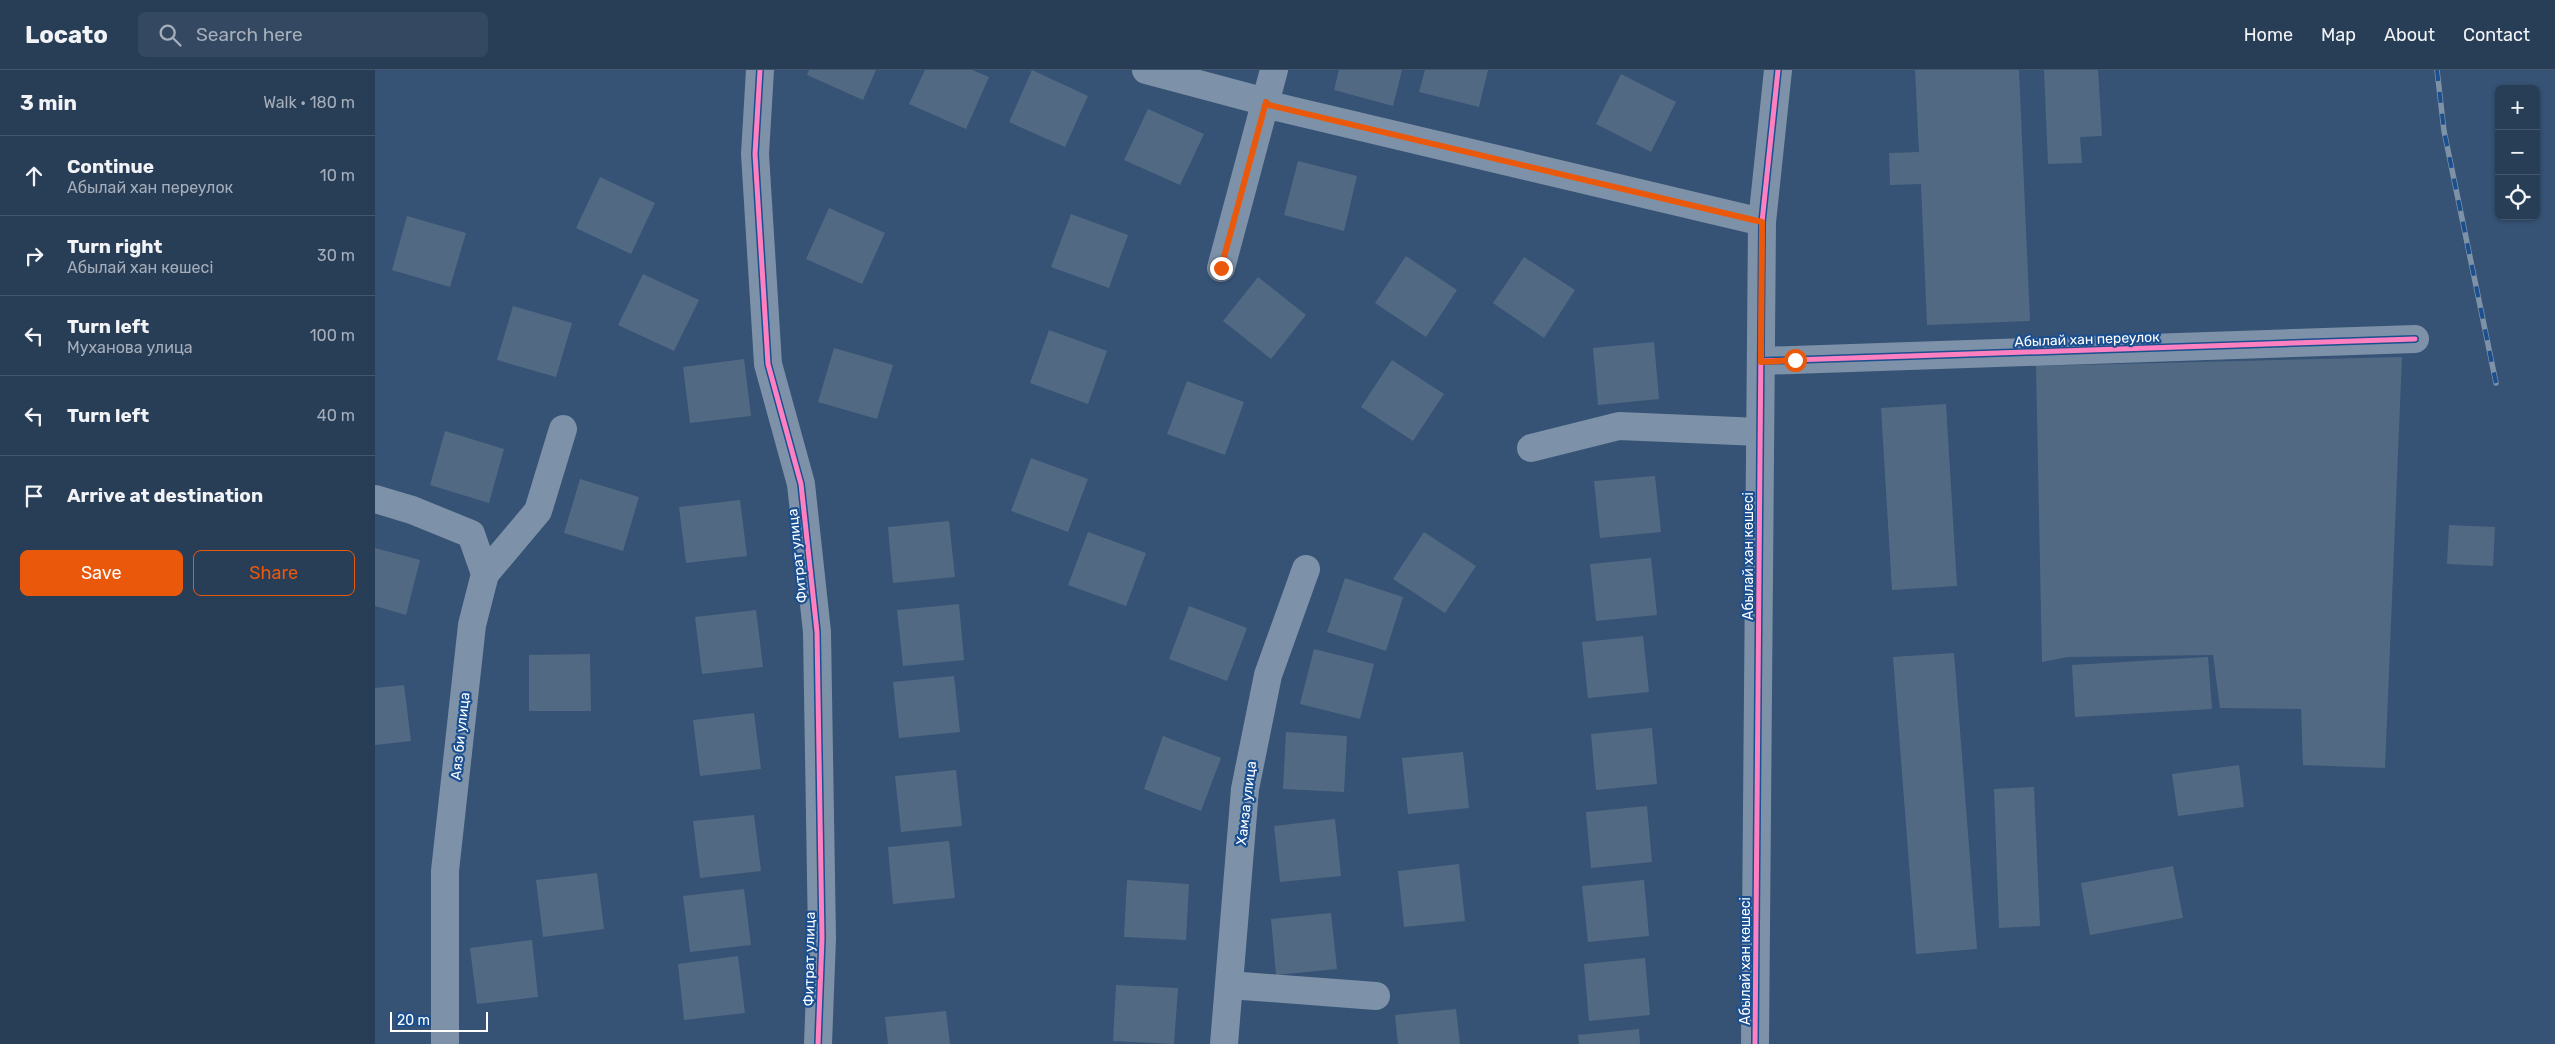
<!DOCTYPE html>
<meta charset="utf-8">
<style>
:root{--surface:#283e57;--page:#344961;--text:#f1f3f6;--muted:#a5aeba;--line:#44576d;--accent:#ea580c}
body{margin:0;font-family:Rubik,sans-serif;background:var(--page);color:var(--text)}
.controls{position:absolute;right:15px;top:15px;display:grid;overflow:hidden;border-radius:8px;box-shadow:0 1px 4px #0004}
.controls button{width:45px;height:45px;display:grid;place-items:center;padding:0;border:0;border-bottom:1px solid var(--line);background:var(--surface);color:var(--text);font:25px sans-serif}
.scale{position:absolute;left:15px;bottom:12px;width:98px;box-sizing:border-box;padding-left:5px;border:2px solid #fff;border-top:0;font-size:14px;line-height:18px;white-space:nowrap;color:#fff;-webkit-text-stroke:4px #1b4f8f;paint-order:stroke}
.stop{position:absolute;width:15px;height:15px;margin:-11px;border:4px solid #ea580c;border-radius:50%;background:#fff}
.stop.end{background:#ea580c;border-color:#fff;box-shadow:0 1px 5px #0008}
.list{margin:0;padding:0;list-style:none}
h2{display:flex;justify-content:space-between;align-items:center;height:65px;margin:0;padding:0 20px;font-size:21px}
h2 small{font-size:16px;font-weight:400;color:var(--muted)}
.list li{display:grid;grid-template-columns:32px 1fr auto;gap:15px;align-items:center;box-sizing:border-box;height:80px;padding:0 20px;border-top:1px solid var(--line)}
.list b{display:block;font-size:19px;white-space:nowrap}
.list p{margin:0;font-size:16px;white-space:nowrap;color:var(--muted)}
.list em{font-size:16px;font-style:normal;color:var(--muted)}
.actions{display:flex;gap:10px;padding:15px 20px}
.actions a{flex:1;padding:11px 0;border:1px solid var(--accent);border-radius:8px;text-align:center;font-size:18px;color:var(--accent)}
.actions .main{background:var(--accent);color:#fff}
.icon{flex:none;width:28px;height:28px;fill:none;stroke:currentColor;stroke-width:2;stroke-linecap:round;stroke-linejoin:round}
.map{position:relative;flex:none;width:2180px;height:974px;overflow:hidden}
header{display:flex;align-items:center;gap:30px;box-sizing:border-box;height:70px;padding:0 25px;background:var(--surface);border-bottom:1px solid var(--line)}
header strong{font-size:24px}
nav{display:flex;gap:28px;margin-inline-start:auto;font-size:18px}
.search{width:350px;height:45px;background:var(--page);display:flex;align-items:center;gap:12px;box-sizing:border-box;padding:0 18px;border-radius:8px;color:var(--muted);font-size:19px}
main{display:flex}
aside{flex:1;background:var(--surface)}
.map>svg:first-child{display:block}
</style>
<header>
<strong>Locato</strong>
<div class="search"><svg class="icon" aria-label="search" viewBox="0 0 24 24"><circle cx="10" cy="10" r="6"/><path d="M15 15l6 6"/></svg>Search here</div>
<nav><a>Home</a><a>Map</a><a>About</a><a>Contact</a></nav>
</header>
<main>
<aside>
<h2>3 min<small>Walk · 180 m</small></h2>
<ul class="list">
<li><svg class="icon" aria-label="ahead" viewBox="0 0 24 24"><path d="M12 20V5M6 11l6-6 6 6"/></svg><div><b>Continue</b><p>Абылай хан переулок</p></div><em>10 m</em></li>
<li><svg class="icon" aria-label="right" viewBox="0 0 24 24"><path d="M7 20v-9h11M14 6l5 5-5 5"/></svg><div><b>Turn right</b><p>Абылай хан көшесі</p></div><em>30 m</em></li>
<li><svg class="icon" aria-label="left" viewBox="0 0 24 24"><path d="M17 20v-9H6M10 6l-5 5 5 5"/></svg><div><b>Turn left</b><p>Муханова улица</p></div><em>100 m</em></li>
<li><svg class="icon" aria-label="left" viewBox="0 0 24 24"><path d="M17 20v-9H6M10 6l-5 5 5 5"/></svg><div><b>Turn left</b></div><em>40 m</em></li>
<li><svg class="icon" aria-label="arrive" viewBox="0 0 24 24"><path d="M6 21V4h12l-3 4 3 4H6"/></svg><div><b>Arrive at destination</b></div></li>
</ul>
<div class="actions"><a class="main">Save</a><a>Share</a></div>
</aside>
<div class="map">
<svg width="2180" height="974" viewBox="0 0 2180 974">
<rect width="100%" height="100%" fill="#365274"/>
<g fill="#526984">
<polygon points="434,0 501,0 488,30 432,5"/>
<polygon points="550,0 597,0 614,7 591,59 534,34"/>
<polygon points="657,0 713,26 690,77 634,52"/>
<polygon points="964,0 1027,0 1018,36 959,20"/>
<polygon points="1050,0 1113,0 1104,37 1044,22"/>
<polygon points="1540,0 1644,0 1655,251 1552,255 1546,114 1515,115 1514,83 1544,82"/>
<polygon points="1669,0 1723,0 1727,66 1705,67 1707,93 1673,94"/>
<polygon points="1246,4 1301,32 1276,82 1221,54"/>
<polygon points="773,39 829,64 805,115 749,90"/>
<polygon points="923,91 982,106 969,161 909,145"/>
<polygon points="225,107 280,133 256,184 201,158"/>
<polygon points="454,138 510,163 487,214 431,189"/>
<polygon points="696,144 753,165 734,218 676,197"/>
<polygon points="32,146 91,163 75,217 17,200"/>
<polygon points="1031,186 1082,220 1051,267 1000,233"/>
<polygon points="1149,187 1200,220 1169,268 1118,233"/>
<polygon points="268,204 324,230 299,281 243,255"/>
<polygon points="883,207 931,245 896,289 848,251"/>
<polygon points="138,236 197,253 181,307 122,290"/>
<polygon points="674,260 732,281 713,334 655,313"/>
<polygon points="1279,272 1284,329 1223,335 1218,278"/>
<polygon points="459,278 518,295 502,349 443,332"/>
<polygon points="2027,287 2010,698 1928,695 1926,639 1845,638 1838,585 1693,587 1667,592 1661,296"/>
<polygon points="369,289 376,346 315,353 308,297"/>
<polygon points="1017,290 1069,324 1038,371 986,337"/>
<polygon points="812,311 869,332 850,385 792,364"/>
<polygon points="1571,334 1582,516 1517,520 1506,338"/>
<polygon points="70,361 129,379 114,433 55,415"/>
<polygon points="656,388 713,409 693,462 636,441"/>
<polygon points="1280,406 1286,462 1225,468 1219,411"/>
<polygon points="205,409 264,427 248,481 189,463"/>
<polygon points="365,430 372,486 311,493 304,437"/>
<polygon points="574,451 580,507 518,513 513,457"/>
<polygon points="2074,455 2120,457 2118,496 2072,494"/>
<polygon points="713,462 771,483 751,536 693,515"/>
<polygon points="1049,462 1101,496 1070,543 1018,509"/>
<polygon points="0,478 45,490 31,545 0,536"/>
<polygon points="1276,488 1282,545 1221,551 1215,494"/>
<polygon points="970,508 1028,527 1011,581 952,562"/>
<polygon points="584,534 589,590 528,596 522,540"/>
<polygon points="814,536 872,558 852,611 794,589"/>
<polygon points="381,540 388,597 327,604 320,547"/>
<polygon points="1268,566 1274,622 1213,628 1207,572"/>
<polygon points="939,579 999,594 985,649 925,634"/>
<polygon points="1579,583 1602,879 1541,884 1518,587"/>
<polygon points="215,584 216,641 154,641 154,585"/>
<polygon points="1833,587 1837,639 1700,647 1697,595"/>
<polygon points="579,606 585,662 524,668 518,612"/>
<polygon points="29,615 36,671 0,675 0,618"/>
<polygon points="379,643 386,699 325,706 318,650"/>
<polygon points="1277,658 1282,714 1221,720 1216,664"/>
<polygon points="911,662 972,666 969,722 908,719"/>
<polygon points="788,666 846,688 826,741 769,719"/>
<polygon points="1088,682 1094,738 1033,744 1027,688"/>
<polygon points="1864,695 1869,737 1803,746 1797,704"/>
<polygon points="581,700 587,756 526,762 520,706"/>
<polygon points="1659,717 1665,856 1624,858 1619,719"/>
<polygon points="1272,736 1277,792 1216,798 1211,742"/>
<polygon points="379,745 386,801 325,808 318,751"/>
<polygon points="960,749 966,806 905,812 899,756"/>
<polygon points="574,771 580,828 518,834 513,777"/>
<polygon points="1084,794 1090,851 1029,857 1023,801"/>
<polygon points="1798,796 1808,848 1715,865 1706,813"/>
<polygon points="222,803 229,859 168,867 161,810"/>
<polygon points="752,810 814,814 811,870 749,867"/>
<polygon points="1269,810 1274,866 1213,872 1207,816"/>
<polygon points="369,819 376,875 315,882 308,826"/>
<polygon points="956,843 962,899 901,905 896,849"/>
<polygon points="157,870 163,927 102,934 95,878"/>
<polygon points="363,886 370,943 309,950 303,894"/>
<polygon points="1270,888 1275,945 1214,951 1209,894"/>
<polygon points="741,915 803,918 799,974 738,971"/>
<polygon points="1081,939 1085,974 1023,974 1020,945"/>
<polygon points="571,941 575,974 513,974 510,947"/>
<polygon points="1264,959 1265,974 1204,974 1203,965"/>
</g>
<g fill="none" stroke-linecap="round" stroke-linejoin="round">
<g stroke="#7d92a8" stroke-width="28">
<polyline points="385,0 380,84 393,294 426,414 442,562 447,868 443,974"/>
<polyline points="771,0 891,32 894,35 1387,152"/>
<polyline points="846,198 899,0"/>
<polyline points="1386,291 2040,269"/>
<polyline points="1156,378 1244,356 1385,362"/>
<polyline points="0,429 37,440 96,464 110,504 97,555 70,801 70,974"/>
<polyline points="110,504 163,441 188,359"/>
<polyline points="854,915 1001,926"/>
<polyline points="849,974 870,719 893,605 931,499"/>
<polyline points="1380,974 1387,152 1403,0"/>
</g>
<g stroke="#7e92a7" stroke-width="5.5">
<polyline id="rail" points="2062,0 2069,61 2121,313"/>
</g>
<use href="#rail" stroke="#1b4f8f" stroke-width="4" stroke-dasharray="11" stroke-linecap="butt"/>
<g stroke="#1b4f8f" stroke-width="8">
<g id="cycleway">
<polyline points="385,0 380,84 393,294 426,414 442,562 447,868 443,974"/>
<polyline points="1386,291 2040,269"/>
<polyline points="1380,974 1387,152 1403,0"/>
</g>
</g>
<use href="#cycleway" stroke="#ff80c0" stroke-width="5"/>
</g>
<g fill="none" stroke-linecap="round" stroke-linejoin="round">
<polyline stroke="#ea580c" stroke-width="6" points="846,198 891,32 894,35 1387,152 1386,292 1420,290"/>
</g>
<g text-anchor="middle" stroke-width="4.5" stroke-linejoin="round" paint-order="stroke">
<g font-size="14" fill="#fff" stroke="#1b4f8f">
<text transform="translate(1712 269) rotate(-2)" y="5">Абылай хан переулок</text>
<text transform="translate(422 486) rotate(-96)" y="5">Фитрат улица</text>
<text transform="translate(1373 486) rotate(-90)" y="5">Абылай хан көшесі</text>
<text transform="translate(85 666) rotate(-84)" y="5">Аяз би улица</text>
<text transform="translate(871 733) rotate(-83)" y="5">Хамза улица</text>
<text transform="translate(434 889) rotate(-89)" y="5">Фитрат улица</text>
<text transform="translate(1370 891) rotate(-90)" y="5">Абылай хан көшесі</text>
</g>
</g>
</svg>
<div class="controls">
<button>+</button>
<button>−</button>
<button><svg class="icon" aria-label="locate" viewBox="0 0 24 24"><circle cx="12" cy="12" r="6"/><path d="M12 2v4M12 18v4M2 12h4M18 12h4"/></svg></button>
</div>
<div class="scale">20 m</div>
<div class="stop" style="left:1420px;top:290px"></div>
<div class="stop end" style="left:846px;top:198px"></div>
</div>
</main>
